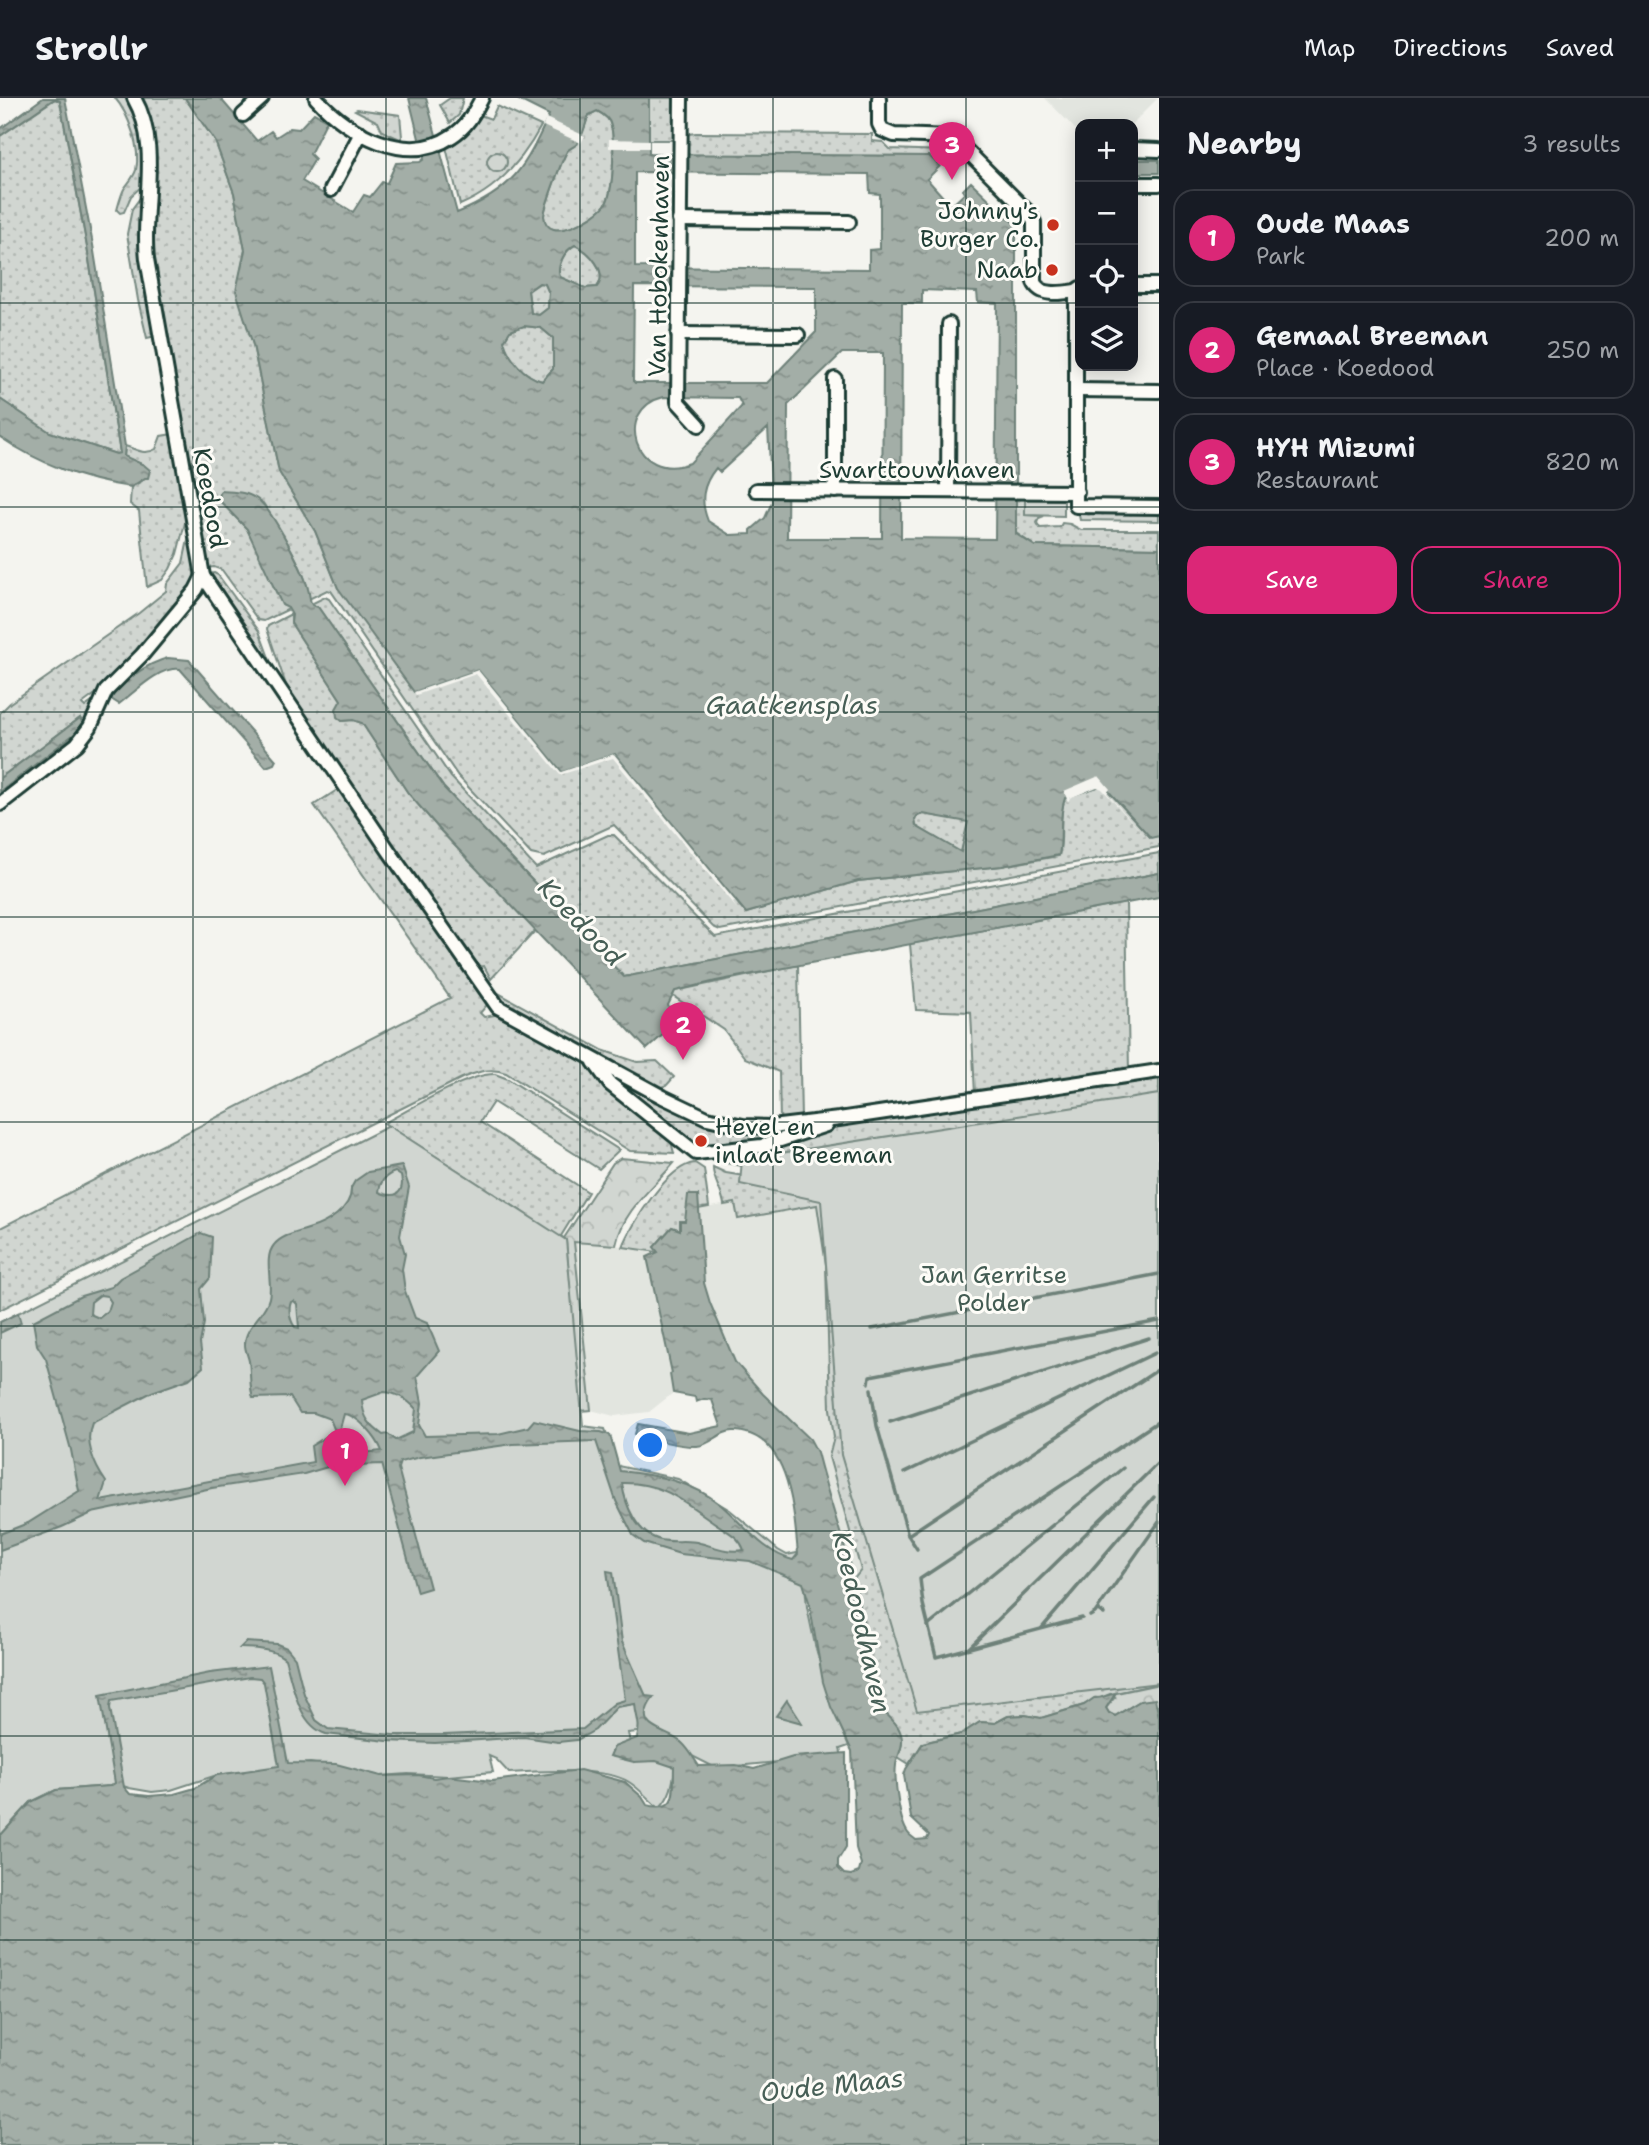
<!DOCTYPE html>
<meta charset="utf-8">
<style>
:root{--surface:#171b24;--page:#242831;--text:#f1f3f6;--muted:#9ea1a6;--line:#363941;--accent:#db2777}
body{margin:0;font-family:"Shantell Sans",sans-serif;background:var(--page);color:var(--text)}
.controls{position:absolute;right:21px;top:21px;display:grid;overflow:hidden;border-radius:14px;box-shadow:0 4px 18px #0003}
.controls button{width:63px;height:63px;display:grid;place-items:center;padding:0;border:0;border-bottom:2px solid var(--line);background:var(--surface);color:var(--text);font:35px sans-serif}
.you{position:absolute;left:651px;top:1348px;width:24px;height:24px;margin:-18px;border:5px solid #fff;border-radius:50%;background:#1a73e8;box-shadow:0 0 0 10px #1a73e833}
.badge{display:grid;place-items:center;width:46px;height:46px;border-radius:50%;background:var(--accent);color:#fff;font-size:23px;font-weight:700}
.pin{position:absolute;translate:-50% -58px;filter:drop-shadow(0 2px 4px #0008)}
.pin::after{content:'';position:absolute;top:37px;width:24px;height:21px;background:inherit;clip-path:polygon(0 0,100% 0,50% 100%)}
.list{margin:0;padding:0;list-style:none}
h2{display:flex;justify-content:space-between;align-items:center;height:91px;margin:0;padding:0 28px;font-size:30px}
h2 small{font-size:23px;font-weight:400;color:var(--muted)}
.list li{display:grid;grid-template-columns:46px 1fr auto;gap:21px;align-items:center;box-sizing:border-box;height:98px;margin:0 14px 14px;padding:0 14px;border:2px solid var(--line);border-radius:21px}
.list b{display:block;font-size:26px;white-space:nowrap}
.list p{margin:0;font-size:23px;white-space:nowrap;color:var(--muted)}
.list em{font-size:23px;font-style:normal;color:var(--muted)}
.actions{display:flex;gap:14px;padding:21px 28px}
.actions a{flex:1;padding:16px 0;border:2px solid var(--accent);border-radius:21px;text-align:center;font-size:24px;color:var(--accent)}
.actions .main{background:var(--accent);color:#fff}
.icon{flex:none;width:38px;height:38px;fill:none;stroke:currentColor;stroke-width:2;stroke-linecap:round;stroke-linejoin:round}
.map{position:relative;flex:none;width:1159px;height:2047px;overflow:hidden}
header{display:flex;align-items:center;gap:42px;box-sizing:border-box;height:98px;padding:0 35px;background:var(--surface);border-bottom:2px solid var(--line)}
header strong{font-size:33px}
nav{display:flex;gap:38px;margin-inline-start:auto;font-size:24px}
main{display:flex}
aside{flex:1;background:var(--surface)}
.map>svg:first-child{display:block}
</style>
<header>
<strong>Strollr</strong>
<nav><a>Map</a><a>Directions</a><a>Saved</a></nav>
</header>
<main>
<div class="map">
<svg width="1159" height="2047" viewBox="0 0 1159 2047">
<defs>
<pattern id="grass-dots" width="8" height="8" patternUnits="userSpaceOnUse" patternTransform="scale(1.75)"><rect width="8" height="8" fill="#d1d6d1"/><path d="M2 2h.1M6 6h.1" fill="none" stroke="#b3b9b4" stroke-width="1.8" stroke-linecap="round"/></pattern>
<pattern id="forest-crowns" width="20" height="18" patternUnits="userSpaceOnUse" patternTransform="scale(1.75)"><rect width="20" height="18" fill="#d1d6d1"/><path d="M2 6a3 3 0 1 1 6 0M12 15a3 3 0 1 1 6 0" fill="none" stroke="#b3b9b4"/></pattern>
<pattern id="water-ripples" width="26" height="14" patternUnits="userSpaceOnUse" patternTransform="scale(1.75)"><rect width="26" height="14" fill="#a3aea7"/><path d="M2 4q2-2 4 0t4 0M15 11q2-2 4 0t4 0" fill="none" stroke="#848f89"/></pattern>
</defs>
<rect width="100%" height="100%" fill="#f4f4ef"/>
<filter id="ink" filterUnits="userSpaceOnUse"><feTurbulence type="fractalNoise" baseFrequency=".0143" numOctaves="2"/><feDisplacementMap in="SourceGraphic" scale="14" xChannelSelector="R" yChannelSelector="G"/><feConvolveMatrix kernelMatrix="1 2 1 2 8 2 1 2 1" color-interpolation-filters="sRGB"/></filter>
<g filter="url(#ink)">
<g fill="#e2e5df">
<polygon points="1045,0 1158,0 1132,26 1080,26 1080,36"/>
<polygon points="735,1105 739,1121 817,1106 826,1167 830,1311 834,1339 829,1359 861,1472 854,1481 817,1354 735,1264 710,1205 704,1185 698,1111"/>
<polygon points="574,1143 616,1147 652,1155 647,1160 672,1276 670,1277 673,1295 649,1314 614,1318 591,1312"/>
</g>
<g fill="url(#grass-dots)" stroke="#788a82" stroke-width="2">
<path d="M115 0H129L143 42V87L131 98 124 114 120 115 117 112C119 105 121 97 124 91 128 85 134 79 136 72 141 51 129 16 115 0Z"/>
<path d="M139 0H185L215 43 234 95 245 152 237 193 253 247 279 374 315 433 338 490 614 656 746 815 858 783 1002 768 1059 758C1064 738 1058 719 1065 700L1103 687 1150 739 1159 738V749L720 832 713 829 614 727 544 759 531 756 458 678 331 493 327 492 309 501C309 475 277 427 263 405L221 394 218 401 247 431 289 511 264 523 258 522 222 472 214 469 207 470 189 377 190 360 186 350 150 162Z"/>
<polygon points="450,0 463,0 459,17 450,25 440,7"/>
<polygon points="649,0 674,0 673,42 648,42"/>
<polygon points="55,1 60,3 87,149 120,355 116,356 49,334 0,301 0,38"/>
<path d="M497 8 541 28C523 62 496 92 460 107L446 49 473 29 480 17 491 21Z"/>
<polygon points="357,11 400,17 402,39 400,41 382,33 378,24 355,12"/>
<path d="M597 13C603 16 610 21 611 28 615 43 614 95 605 107 596 119 547 149 544 118 544 111 563 58 568 52 570 50 574 49 576 46 583 39 585 25 589 17Z"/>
<polygon points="696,35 872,36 872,43 883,44 890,51 943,53 934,62 929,58 688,57 688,36"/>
<polygon points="140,100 141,102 140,125 156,238 147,240 138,202 127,136 132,111"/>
<path d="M575 147C589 153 609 174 597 189L585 190 560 179C556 168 565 152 575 147Z"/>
<polygon points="540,185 545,186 549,195 548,210 539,217 531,215 528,193"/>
<path d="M524 228 541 230 553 240 554 270 542 283C524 278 509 261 503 243L510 233Z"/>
<path d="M173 336 186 421 177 456 170 471 162 482 147 489 139 413 130 406 131 389 142 383 147 371 144 367 124 359 125 348C137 351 144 358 156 351L161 338Z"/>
<polygon points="1016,400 1025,401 1025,417 1044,418 1039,420 1037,425 1040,430 1060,429 1062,425 1070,426 1081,432 1159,432 1159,450 1035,448 1016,435"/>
<polygon points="1078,413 1159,414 1159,423 1080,422"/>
<path d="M189 437C194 458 199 474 189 495L106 588 82 606 85 609 99 599 89 627 83 626 80 620 0 680V615L10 605 139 515 166 493 167 486 183 465Z"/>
<polygon points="214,475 218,477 259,533 277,581 208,476"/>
<polygon points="325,499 329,501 451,679 536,770 608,737 614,737 715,839 1159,755 1159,775 624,879 444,690 318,509 311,506"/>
<polygon points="291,516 291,525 341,602 342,623 353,622 362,625 408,695 441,733 536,832 491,881 484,868 474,869 291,602 267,531 268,528"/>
<path d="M340 690 486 900 487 907 480 915 484 919 500 916 584 963 602 982 670 1040 674 1055 630 1053 506 975C490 969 478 974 462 980L0 1212V1130L450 900 314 707Z"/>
<polygon points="924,716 969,723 961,755 916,728 915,722 917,718"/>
<polygon points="1126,805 1129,974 975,997 971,914 916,912 910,846"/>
<polygon points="798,867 801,1022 780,1024 779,974 745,960 724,932 673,898 675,893"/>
<polygon points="491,891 602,952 637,964 657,963 674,979 667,987 656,991 510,911"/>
<polygon points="606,974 693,1018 815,1028 769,1044 705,1048 693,1046 613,984"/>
<path d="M495 976 508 981 619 1052 599 1071 493 1004 480 1024 588 1094 561 1138 566 1142 580 1313H503L521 1113 384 1025C411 1011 468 975 495 976Z"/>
<polygon points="1159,977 1159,1113 759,1071 714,1063 723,1056 842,1025"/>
<path d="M695 1065 704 1071 709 1109 698 1111V1097L680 1132 672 1129 654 1149 658 1154H657L623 1149C632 1125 668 1067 695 1065Z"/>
<path d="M713 1069 726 1075 744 1078 831 1084 1159 1528V1586L1110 1596 1084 1607 1041 1620 1025 1617 1008 1618 995 1625 980 1624 961 1636 923 1645 909 1666 898 1659 902 1646 883 1611 872 1598 867 1571 864 1528 854 1481 861 1472 829 1359 834 1339 830 1311 826 1167 817 1107 738 1121 735 1105 724 1107C723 1094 712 1081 713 1069Z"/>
</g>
<g fill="url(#forest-crowns)" stroke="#788a82" stroke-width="2">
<path d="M621 1060 674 1065C652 1091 623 1112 616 1147L574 1144 591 1312 580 1313 566 1142 564 1140 613 1065Z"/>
<polygon points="1159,1586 1159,1619 1158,1607 1140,1603 1115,1618 1109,1615 1106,1610 1115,1599 1112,1596"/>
</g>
<g fill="#d1d6d1" stroke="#788a82" stroke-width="2">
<circle cx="497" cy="64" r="10"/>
<polygon points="1025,401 1064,401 1064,418 1025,417"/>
<polygon points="1159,996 1159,1585 917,1613 841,1357 821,1103 740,1086 742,1061"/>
<path d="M389 1028 566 1142 583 1328 605 1331 618 1368 678 1381 730 1412 778 1452 787 1457 802 1454 807 1509 815 1547 834 1613 849 1648 840 1651 846 1672 820 1660 716 1670 692 1658 681 1644 647 1633 628 1635 634 1664 659 1656 675 1669C673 1685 671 1699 659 1710 649 1702 640 1691 629 1684 607 1669 536 1673 509 1675L496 1661 489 1658 493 1674 448 1678 408 1676 381 1678 310 1665 217 1677 171 1692 152 1694 129 1690 115 1685 110 1688 56 1692 31 1704 0 1738V1224Z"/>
</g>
<g fill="url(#water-ripples)" stroke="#6e8179" stroke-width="2" fill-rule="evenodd">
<path d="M43 0H65L93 147 125 348 124 358 144 367 150 372 148 380H145L131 389C85 383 38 365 0 339V301L50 334 116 356 120 355 87 149 60 3 55 1 51 3 0 38V31Z"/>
<path d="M185 0H220L257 43 271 33 276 39 290 30 299 31 314 15 327 22 310 56 315 61 302 83 353 114 364 97 370 99 382 84 387 85 396 65 420 64 424 61 409 0H426L457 115C513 92 525 70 549 17L515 0H649V56L929 58 940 68 927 81 951 108 965 95 963 92 971 84 1016 127V436L1035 448 1159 450V738L1151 740 1103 687 1065 700C1058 719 1063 738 1059 757L1002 768 858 783 746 815 615 656 562 674 478 572 414 594 338 490 315 433 279 374 253 247 236 193 245 152 234 95 215 43ZM597 13C603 16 610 21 611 28 615 43 614 95 605 107 596 119 547 149 544 118 544 111 563 58 568 52 570 50 574 49 577 46 583 39 585 26 589 17ZM635 74 869 76 870 95 880 96V151L869 152V171L635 169ZM575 147C589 153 609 174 597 189L585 190 560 179C556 168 565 152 575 147ZM539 185 545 186 549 195 548 210 539 217 531 215 528 193ZM634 188 816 189V234L767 285H635L633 283ZM922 192 977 194 978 204 997 205 995 441 901 440 902 205H922ZM524 228 541 230 553 240V271L542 283C524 278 509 261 504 243L510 233ZM842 255H883L882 440H787L788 307ZM664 299 738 300 742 308 690 365C634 386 613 311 664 299ZM768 330 772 404 765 420 751 432V436L730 437 708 423C700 403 702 387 716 370L720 374ZM923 716 968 724 961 754 916 728 915 722 917 718Z"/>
<rect x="1133" y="62" width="26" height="13"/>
<path d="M221 393C233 394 246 393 257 401 272 411 304 473 308 491 310 497 309 501 312 507L318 509 444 690 624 879 1159 775V799L716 883 675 893 668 907 674 927 647 951 441 733 408 695 362 625 353 622 342 623 337 619 336 611 341 602 291 525 292 517 288 510 282 507 247 431 218 401Z"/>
<path d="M168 560 189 562 276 662 274 666 266 669 180 571C159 568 135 594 119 606L111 601C121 583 148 565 168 560Z"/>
<polygon points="80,620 83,626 78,633 0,694 0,680"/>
<path d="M402 1068 409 1089 400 1138 405 1156 402 1171 405 1193 415 1220 427 1225 439 1253 417 1278 422 1305 419 1327 425 1338 498 1336 528 1329 534 1322 580 1333 601 1334 610 1337 620 1373C656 1377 692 1383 721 1407 744 1427 764 1455 793 1462L798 1456C794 1416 791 1336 735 1333 719 1332 713 1347 697 1348 677 1349 658 1341 638 1339L635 1336 638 1326 689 1335 721 1328 712 1302 704 1301 696 1304 695 1299 673 1295 670 1276 672 1275 647 1159 658 1154 654 1149 672 1129 680 1132V1123H685L688 1097H698L704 1185 710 1205 735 1264 763 1296 810 1341 817 1354C831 1411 853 1467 863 1524 867 1548 863 1576 872 1598 878 1614 900 1621 902 1641 903 1650 897 1659 896 1667 894 1681 899 1723 908 1735 910 1738 913 1739 916 1742L927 1741 929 1737 911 1720 904 1677 906 1671 923 1645 961 1636 980 1624 995 1625 1008 1618 1025 1617 1041 1620 1084 1607 1094 1600C1102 1601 1107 1596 1115 1596L1106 1610 1109 1615 1115 1618 1140 1603 1155 1601 1159 1619V2047H0V1738L31 1704 56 1692 110 1688 115 1685 100 1597 210 1575 269 1568 288 1665 336 1666 381 1678 418 1677 434 1680 448 1678 492 1683 580 1672 625 1684 642 1699 647 1707C679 1715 673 1692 674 1669L656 1663 634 1664 610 1658 614 1649 637 1640C641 1623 636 1621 635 1606L617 1609 595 1632 577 1642 558 1644 524 1639 435 1645 387 1643 326 1636C298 1627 293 1586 285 1561 274 1551 255 1550 240 1550L246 1544 277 1546 287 1550 295 1560 304 1596 316 1622 328 1631 393 1637H444L583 1631 615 1605 625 1602 607 1473 613 1474 622 1544 646 1598 654 1599C629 1632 667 1631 682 1645 689 1651 694 1661 699 1668L736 1667 754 1671 793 1659 846 1655V1749L838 1762V1770L844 1776 851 1777 859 1774 861 1766 856 1750 852 1653 831 1609 823 1584 809 1504 803 1485 750 1463 680 1456 644 1445 633 1437 616 1403 596 1343 513 1346 420 1359 400 1364 398 1370 430 1490 417 1494 382 1366 331 1368 304 1376 212 1390 92 1415 62 1429 0 1452V1436L28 1425 79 1393 71 1352 46 1261 37 1247 33 1223 81 1198 111 1189 120 1180 201 1135 212 1139 210 1180 201 1191 204 1225 200 1245 203 1269 189 1281 152 1294 92 1325C84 1344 94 1367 106 1384L100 1403 313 1364 311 1348 335 1333 330 1321 314 1315H300L290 1299 253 1300C249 1287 251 1276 249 1263 248 1258 245 1252 245 1247 244 1229 265 1217 269 1200 273 1184 263 1160 274 1147 282 1137 296 1135 308 1131 326 1126 352 1111 351 1090L355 1083 368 1074ZM395 1074 401 1078C405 1096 395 1101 379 1094 380 1084 386 1077 395 1074ZM100 1197 107 1198 111 1204 108 1213 99 1220 90 1216 91 1204ZM294 1203 297 1206 299 1230 295 1229C290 1223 288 1211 291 1204ZM384 1294C397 1295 407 1301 416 1311L413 1334 396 1342 388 1336 383 1337C369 1327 363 1319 362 1302ZM344 1316C358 1317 377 1340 382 1353L323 1359V1352L339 1334ZM622 1385C666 1384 687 1407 721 1429 731 1436 740 1440 744 1452 728 1455 715 1449 700 1445 687 1441 674 1445 661 1442 637 1437 625 1407 622 1385ZM250 1579 260 1580 264 1585 279 1668 217 1677 195 1690 174 1696 149 1698 130 1696 124 1689 110 1610 111 1603Z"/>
<polygon points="18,1215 21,1225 0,1235 0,1224"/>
<polygon points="787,1602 802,1625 776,1618"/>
</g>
<g fill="#f4f4ef">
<polygon points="546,20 585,38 581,45 543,28"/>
<polygon points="609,41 649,42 649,50 609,50"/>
<polygon points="478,572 561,674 614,656 735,803 733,805 737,811 613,660 560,677 476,576 416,597 414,594"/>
<polygon points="1099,678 1110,691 1107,695 1149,743 1102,691 1097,689 1070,700 1068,704 1064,693"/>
</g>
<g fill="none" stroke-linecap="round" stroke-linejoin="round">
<g stroke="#6e8179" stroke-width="3.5">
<polyline points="872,1231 1159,1176"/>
<polyline points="869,1285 870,1278 1159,1223"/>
<polyline points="871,1291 877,1328 908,1437 1159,1271"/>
<polyline points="890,1324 1149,1240"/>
<polyline points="904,1375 1155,1255"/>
<polyline points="908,1437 917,1451"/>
<polyline points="1098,1512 1104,1516"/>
<polyline points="1090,1518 1095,1515 1159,1424"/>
<polyline points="1082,1520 936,1559 923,1506 920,1481 1159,1323"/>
<polyline points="928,1528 1123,1370"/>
<polyline points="1042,1530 1154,1399"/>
<polyline points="969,1550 1159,1364"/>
</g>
<g stroke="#1f3d34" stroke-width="18">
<g id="street">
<path d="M134 0C162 49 141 108 147 161L203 478 389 753 498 909 663 999 707 1020 743 1028 771 1029 839 1021 1159 973"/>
<path d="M316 0C348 35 407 69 452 38 467 29 474 15 482 0"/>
<polyline points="681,0 678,304 699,327"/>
<path d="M879 0V26L882 32 894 37 953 39 1030 116 1034 124V184C1040 199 1062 195 1076 193"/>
<polyline points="243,17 262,0"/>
<polyline points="1133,51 1159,52"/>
<polyline points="1133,86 1159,86"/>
<polyline points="331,92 361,35"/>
<polyline points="679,122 849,124"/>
<polyline points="1133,187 1159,187"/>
<polyline points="1080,190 1076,193 1076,408 1159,409"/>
<polyline points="678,236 798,237"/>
<polyline points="1077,292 1159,293"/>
<polyline points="756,392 1077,394"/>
<polyline points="835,393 835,281"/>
<polyline points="948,393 949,226"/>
<polyline points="0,706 77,646 90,629 106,593 142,557 196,492 203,478"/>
<polyline points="594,964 610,986 696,1055 762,1048 826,1027"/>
</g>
</g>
<use href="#street" stroke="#fdfcf7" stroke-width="12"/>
</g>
</g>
<path fill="none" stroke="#1f3d34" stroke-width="2" stroke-opacity="0.55" d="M193 0V2047M386 0V2047M580 0V2047M773 0V2047M966 0V2047M0 205H1080M1133 205H1159M0 409H1159M0 614H1159M0 819H1159M0 1024H1159M0 1228H1159M0 1433H1159M0 1638H1159M0 1842H1159"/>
<g fill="#c8321e" stroke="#fdfcf7" stroke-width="2.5">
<circle cx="1053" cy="127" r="7"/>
<circle cx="1052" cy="172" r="7"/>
<circle cx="701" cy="1043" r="7"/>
</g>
<g text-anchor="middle" stroke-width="6" stroke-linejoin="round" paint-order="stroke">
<g font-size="24" fill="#1f3d34" stroke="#fdfcf7" text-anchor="end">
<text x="1039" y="121">Johnny's<tspan x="1039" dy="28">Burger Co.</tspan></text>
<text x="1038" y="180">Naab</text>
<text x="715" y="1037" text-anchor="start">Hevel en<tspan x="715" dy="28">inlaat Breeman</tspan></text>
</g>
<g font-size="24" fill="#1f3d34" stroke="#fdfcf7">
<text transform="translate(659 168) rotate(-89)" y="8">Van Hobokenhaven</text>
<text x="917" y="380">Swarttouwhaven</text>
<text transform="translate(210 400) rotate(80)" y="8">Koedood</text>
</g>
<g font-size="24" fill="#435c53" stroke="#fdfcf7">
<text x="994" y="1185">Jan Gerritse<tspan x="994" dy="28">Polder</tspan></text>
</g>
<g font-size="26" font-style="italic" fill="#475f56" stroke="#fdfcf7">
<text x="792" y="616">Gaatkensplas</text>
<text transform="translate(581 824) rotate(46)" y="9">Koedood</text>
<text transform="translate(862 1524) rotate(77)" y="9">Koedoodhaven</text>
<text transform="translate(832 1987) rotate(-6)" y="9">Oude Maas</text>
</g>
</g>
</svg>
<div class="controls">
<button>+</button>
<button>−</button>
<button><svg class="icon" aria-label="locate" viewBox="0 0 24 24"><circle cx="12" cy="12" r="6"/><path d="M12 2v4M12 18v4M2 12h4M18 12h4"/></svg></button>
<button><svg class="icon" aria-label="layers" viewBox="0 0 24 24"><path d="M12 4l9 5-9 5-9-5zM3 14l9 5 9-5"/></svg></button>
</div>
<div class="you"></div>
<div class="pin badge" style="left:345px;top:1388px">1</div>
<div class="pin badge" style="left:683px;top:962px">2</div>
<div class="pin badge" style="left:952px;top:82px">3</div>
</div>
<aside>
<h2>Nearby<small>3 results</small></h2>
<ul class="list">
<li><span class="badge">1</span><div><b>Oude Maas</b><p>Park</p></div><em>200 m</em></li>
<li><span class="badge">2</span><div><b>Gemaal Breeman</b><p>Place · Koedood</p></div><em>250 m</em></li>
<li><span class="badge">3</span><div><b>HYH Mizumi</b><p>Restaurant</p></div><em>820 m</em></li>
</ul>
<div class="actions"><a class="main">Save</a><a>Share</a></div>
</aside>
</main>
